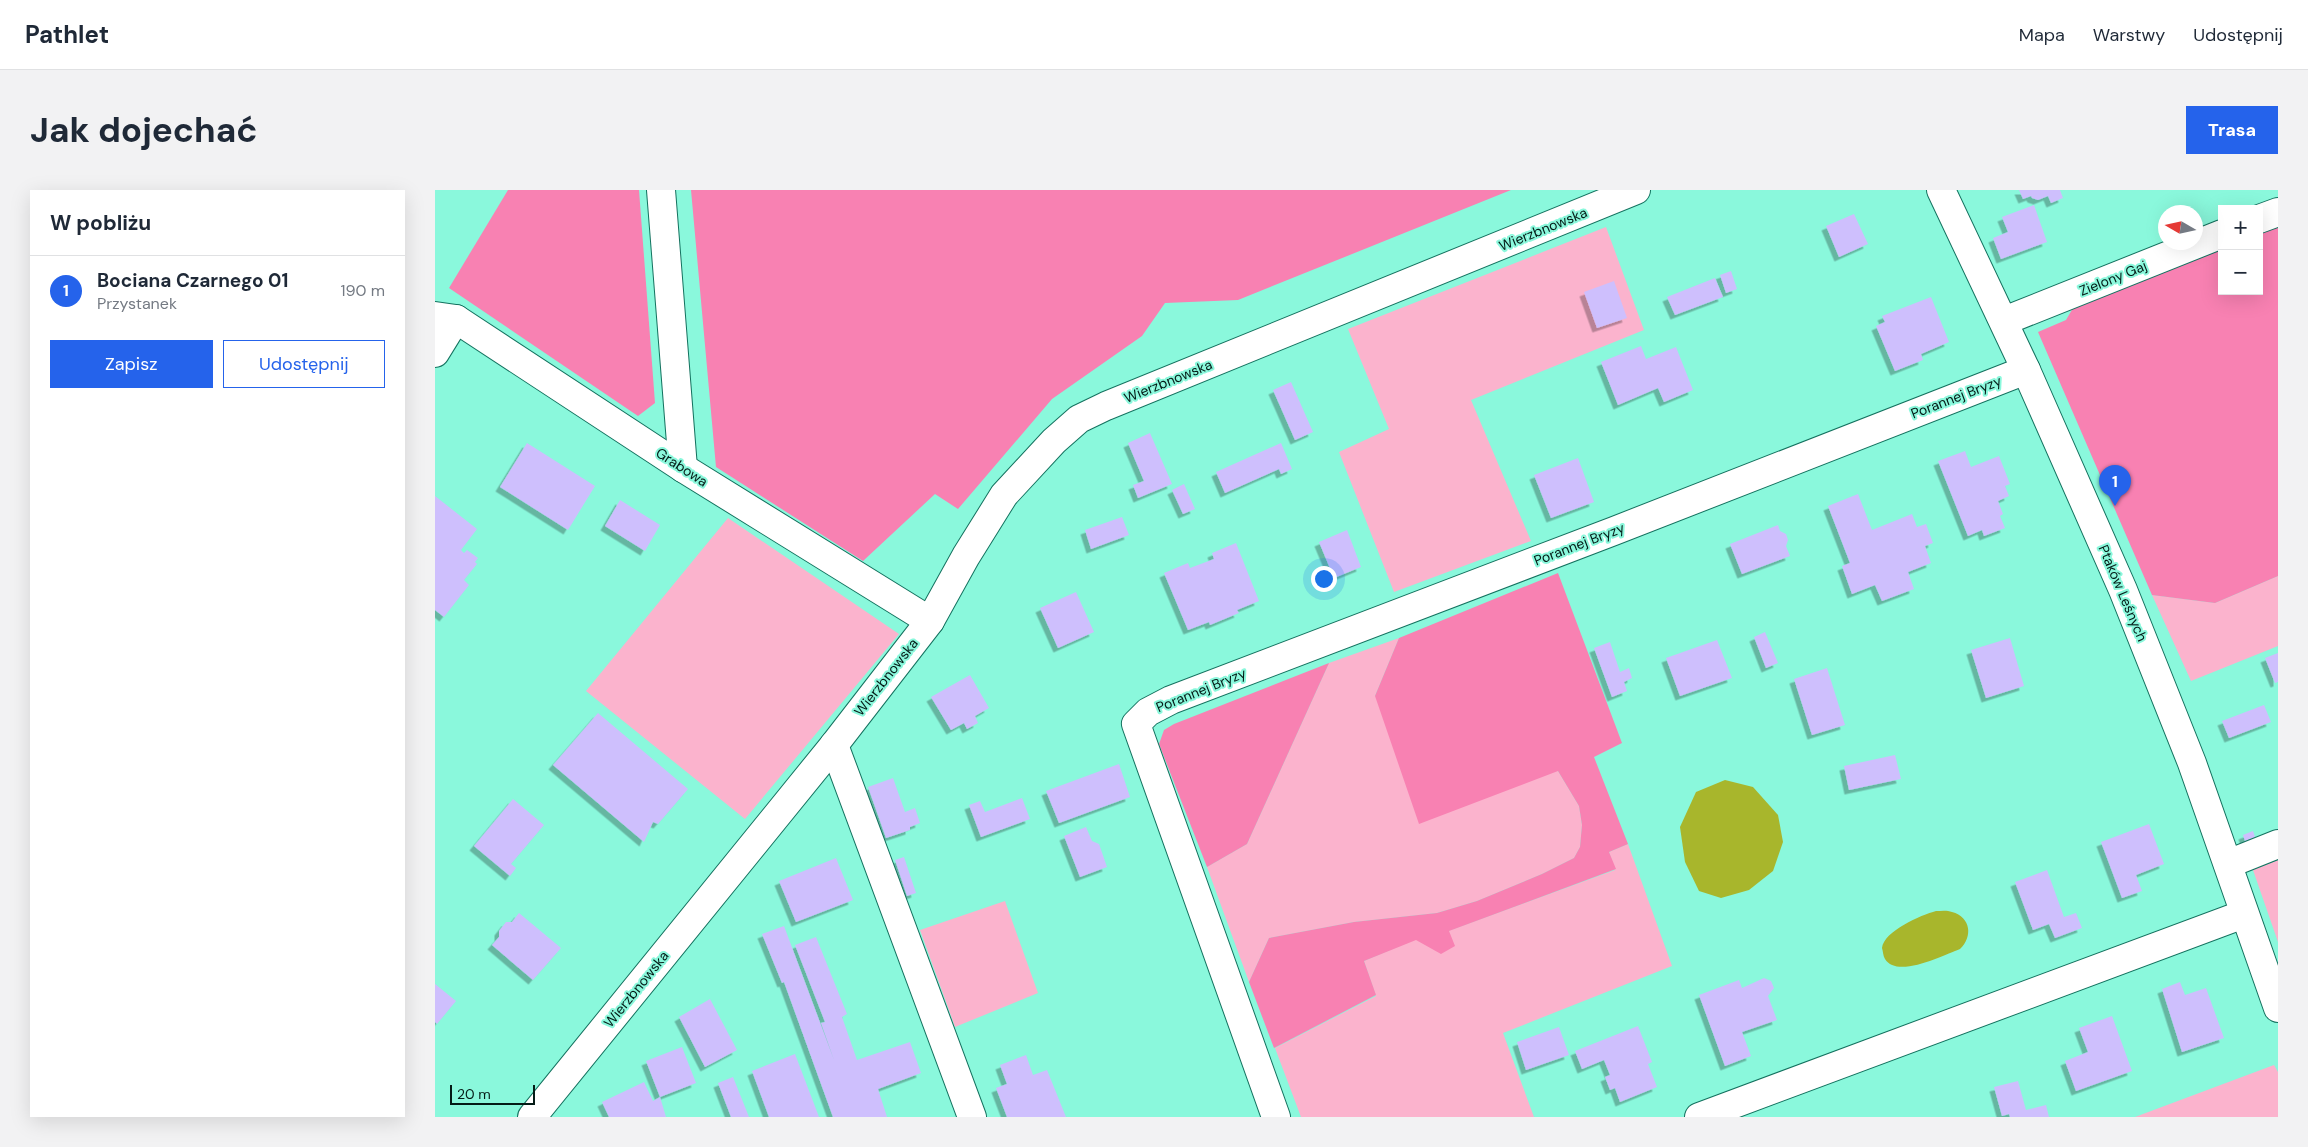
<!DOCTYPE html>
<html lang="pl">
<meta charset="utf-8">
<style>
:root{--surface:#fff;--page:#f2f2f3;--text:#1f2937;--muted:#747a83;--line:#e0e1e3;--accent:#2563eb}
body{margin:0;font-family:"DM Sans",sans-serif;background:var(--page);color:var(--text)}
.controls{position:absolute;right:15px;top:15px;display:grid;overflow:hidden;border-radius:0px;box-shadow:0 5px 20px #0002}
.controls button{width:45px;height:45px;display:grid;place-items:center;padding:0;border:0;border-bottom:1px solid var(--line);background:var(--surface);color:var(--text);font:25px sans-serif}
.compass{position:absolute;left:1723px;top:15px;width:45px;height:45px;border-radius:50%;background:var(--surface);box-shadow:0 5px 20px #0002;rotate:279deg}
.scale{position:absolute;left:15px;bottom:12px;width:85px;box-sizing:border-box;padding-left:5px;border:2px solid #041b16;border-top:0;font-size:14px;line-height:18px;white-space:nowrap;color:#041b16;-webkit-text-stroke:4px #8af8dc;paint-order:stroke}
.you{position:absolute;left:888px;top:388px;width:18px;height:18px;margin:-12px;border:4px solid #fff;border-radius:50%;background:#1a73e8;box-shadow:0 0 0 8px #1a73e833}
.badge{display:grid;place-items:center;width:32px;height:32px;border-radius:50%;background:var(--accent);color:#fff;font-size:16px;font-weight:700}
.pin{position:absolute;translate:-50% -41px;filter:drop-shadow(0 1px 2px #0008)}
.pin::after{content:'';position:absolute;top:26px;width:18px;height:15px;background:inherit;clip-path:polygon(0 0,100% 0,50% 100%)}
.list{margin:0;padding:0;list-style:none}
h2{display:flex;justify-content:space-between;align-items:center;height:65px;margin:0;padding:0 20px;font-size:21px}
h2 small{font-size:16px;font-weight:400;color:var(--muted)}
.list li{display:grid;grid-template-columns:32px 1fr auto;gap:15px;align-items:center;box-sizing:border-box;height:70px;padding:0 20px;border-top:1px solid var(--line)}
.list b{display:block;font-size:19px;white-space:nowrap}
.list p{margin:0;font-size:16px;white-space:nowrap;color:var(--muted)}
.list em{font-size:16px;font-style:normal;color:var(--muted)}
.actions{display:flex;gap:10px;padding:15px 20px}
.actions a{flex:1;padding:11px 0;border:1px solid var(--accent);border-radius:0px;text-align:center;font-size:18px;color:var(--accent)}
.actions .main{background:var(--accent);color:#fff}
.map{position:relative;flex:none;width:1843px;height:927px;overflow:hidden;border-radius:0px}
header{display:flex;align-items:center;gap:30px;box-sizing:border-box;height:70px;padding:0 25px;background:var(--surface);border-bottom:1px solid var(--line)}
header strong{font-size:24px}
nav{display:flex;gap:28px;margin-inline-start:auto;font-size:18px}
.intro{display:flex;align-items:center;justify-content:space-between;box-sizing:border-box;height:120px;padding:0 30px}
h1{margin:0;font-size:35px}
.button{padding:12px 22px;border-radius:0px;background:var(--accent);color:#fff;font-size:18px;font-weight:700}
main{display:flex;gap:30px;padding:0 30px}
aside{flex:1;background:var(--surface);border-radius:0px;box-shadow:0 5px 20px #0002}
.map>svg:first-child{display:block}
</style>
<header>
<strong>Pathlet</strong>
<nav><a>Mapa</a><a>Warstwy</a><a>Udostępnij</a></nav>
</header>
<div class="intro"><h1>Jak dojechać</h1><a class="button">Trasa</a></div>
<main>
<aside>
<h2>W pobliżu<small></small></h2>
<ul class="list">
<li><span class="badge">1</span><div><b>Bociana Czarnego 01</b><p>Przystanek</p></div><em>190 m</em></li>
</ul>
<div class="actions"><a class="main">Zapisz</a><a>Udostępnij</a></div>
</aside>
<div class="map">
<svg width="1843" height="927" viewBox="0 0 1843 927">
<defs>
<filter id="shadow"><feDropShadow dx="-4.5" dy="4.5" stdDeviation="0" flood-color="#0004"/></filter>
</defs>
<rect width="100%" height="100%" fill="#8af8dc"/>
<g fill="#fbb3cd">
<polygon points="1171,37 1209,140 1036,210 1096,351 959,402 904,262 954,239 913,139"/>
<polygon points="293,328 464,444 310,629 151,501"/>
<polygon points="1843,386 1843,456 1756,491 1717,405 1780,413"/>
<polygon points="964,448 940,506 1123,581 1144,616 1147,635 1145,657 1139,668 1107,684 1042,711 1002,723 919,732 834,748 814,792 772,677 812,654 894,473"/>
<polygon points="1193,654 1237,776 1068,843 1099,927 866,927 840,858 941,806 929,771 981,749 1013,741 1180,680 1174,662"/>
<polygon points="1843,670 1843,752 1818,680"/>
<polygon points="570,711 603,803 520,837 485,740"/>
<polygon points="1839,875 1843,882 1843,927 1700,927"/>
</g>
<g fill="#f881b2">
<polygon points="73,0 204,0 220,213 203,226 14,98"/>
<polygon points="256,0 1076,0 803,110 730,113 707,146 617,209 523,319 500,304 428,371 281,277"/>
<polygon points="1843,35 1843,386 1780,413 1717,405 1603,142 1631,130 1641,113 1787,57 1787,101 1824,101 1824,42"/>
<polygon points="1123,383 1187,553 1159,567 1193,654 1174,662 1181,679 1014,741 1020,756 1006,764 981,750 929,771 941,805 839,858 814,792 834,748 919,732 1002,723 1042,711 1107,684 1139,668 1145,657 1147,635 1144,616 1123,581 984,634 940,506 964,448"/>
<polygon points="894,473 812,654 772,677 724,554 729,540 739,534"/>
</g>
<g fill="#a8b62c">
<polygon points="1290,590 1318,597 1343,625 1348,652 1338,681 1314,700 1286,708 1264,701 1250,672 1245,637 1261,602"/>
<path d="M1501 721C1506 721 1512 720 1517 722 1536 727 1538 747 1525 759 1509 765 1462 789 1450 769 1448 766 1448 761 1447 758 1449 741 1486 725 1501 721Z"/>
</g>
<g fill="#cebffd" filter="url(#shadow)">
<polygon points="1584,0 1625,0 1628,8 1616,13 1613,6 1603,10 1597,8 1596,6 1588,9"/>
<polygon points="1599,15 1612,52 1566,69 1558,48 1573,42 1567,27"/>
<polygon points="1419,24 1433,54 1404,67 1391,36"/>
<polygon points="1296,81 1302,99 1291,103 1285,85"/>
<polygon points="1280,88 1288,107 1240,125 1232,107"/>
<polygon points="1179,91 1192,128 1162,138 1149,102"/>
<polygon points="1496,107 1514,152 1486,164 1488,170 1460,181 1441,136 1450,132 1447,126"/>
<polygon points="1206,156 1211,169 1241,157 1258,200 1229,212 1223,198 1183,215 1166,172"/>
<polygon points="856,192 878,242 860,250 838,200"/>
<polygon points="715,243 737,294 703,308 698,295 709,291 693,253"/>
<polygon points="92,253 160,296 133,340 65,297"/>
<polygon points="846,253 857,279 846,284 844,279 790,303 781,282"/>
<polygon points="1530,261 1536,277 1564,266 1575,294 1570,296 1574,306 1563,311 1568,324 1565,326 1570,338 1549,346 1547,340 1533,346 1503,271"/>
<polygon points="1143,268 1159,312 1116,328 1099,285"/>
<polygon points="749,294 760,319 748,324 737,300"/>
<polygon points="1423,304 1437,340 1477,324 1482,337 1491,334 1498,353 1490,356 1496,373 1473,382 1479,399 1447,411 1440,395 1417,404 1407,376 1415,373 1393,316"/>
<polygon points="0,306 42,339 26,360 29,363 32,360 43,368 40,372 42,374 29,390 34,395 9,427 0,420"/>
<polygon points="185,310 225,335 210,361 170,336"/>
<polygon points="687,327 694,345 656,359 650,340"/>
<polygon points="1343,335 1345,341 1351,344 1353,350 1351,356 1355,366 1307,384 1295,354"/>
<polygon points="912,340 926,377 899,388 884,352"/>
<polygon points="801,353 824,411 802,420 804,423 775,435 774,432 753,440 729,383 753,373 755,378 779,369 777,363"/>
<polygon points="641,402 659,442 623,458 605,418"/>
<polygon points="1330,442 1343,473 1331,478 1319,447"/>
<polygon points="1575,448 1589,496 1551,508 1536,460"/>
<polygon points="1282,450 1297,488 1245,506 1231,468"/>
<polygon points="1175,452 1185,482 1194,478 1197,488 1189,492 1192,501 1177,507 1159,458"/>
<polygon points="1843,463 1843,492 1840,493 1830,468"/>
<polygon points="1392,478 1410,535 1377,545 1359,489"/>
<polygon points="535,485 554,518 540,526 543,533 532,539 529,533 516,540 496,507"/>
<polygon points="1829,515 1836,532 1794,548 1787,531"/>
<polygon points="163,523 253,599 223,634 218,632 209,652 118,575"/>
<polygon points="1460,565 1466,589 1414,600 1409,576"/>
<polygon points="684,574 695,607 624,633 611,601"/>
<polygon points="458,588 470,622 480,618 485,633 475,637 475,640 451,648 433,597"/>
<polygon points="587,608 595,629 546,647 534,615 545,611 550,622"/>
<polygon points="78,609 109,635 76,674 81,678 75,686 39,656"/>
<polygon points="1714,634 1729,674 1701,685 1707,701 1687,708 1666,652"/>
<polygon points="651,637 657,651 664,654 672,677 645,687 629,646"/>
<polygon points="1818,641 1820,647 1810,651 1808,645"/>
<polygon points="469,667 481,703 472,706 460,670"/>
<polygon points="401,668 418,710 361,732 344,691"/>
<polygon points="1612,680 1629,727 1641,723 1647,738 1620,748 1614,734 1598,740 1580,692"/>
<polygon points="84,723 126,758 98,790 57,755 64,747 64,741 71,732 77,732"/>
<polygon points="349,736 399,870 386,833 390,832 360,755 381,747 412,824 407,827 422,870 475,852 486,883 443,899 452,927 398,927 349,792 347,793 327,744"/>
<polygon points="1329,788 1336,791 1339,798 1333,806 1342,830 1307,842 1316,866 1290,876 1264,805 1304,790 1307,798"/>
<polygon points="1745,792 1750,805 1771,798 1789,848 1747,862 1727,799"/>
<polygon points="0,794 21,811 2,834 0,832"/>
<polygon points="275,809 302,860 270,877 244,827"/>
<polygon points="1677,826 1697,881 1641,901 1630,871 1653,862 1644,838"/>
<polygon points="1203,836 1217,872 1213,874 1222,897 1185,912 1180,898 1175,900 1170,887 1175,885 1169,870 1147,879 1140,861"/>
<polygon points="1124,837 1134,865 1091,880 1082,852"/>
<polygon points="247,857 261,893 225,907 231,927 174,927 167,912 209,892 218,911 225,907 211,871"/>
<polygon points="360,864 384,927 334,927 317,881"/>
<polygon points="591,865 598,885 612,880 631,927 572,927 561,898 572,894 565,875"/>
<polygon points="298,887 314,927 296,927 283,893"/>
<polygon points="1583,891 1591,920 1611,915 1614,927 1575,927 1574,924 1567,926 1559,897"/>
</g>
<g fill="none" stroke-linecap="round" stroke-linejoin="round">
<g stroke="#14725f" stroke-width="30">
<g id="minor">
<polyline points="226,0 248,278"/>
<polyline points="1506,0 1591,180 1688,400 1757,573 1843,818"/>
<polyline points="1824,29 1843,22"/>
<polyline points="0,126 21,129 248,278 495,431"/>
<polyline points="1569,131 1787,44"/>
<polyline points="0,163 21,129"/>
<polyline points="399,555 537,927"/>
<polyline points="1793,674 1843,654"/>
<polyline points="97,927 399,555 495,431 531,366 569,305 619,251 644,229 671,216 1201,0"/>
<polyline points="841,927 701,534 713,522 736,510 1179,341 1591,180"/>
<polyline points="1264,927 1809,724"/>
</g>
</g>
<use href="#minor" stroke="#fff" stroke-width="28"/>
</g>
<g text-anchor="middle" stroke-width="4" stroke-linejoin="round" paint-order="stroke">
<g font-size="14" fill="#041b16" stroke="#8af8dc">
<text transform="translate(1108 39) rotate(-22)" y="5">Wierzbnowska</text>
<text transform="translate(1678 88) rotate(-22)" y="5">Zielony Gaj</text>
<text transform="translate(733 191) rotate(-22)" y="5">Wierzbnowska</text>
<text transform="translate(1521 207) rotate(-21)" y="5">Porannej Bryzy</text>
<text transform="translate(247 277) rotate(33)" y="5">Grabowa</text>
<text transform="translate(1144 354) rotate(-21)" y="5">Porannej Bryzy</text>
<text transform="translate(1688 403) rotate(67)" y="5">Ptaków Leśnych</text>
<text transform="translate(451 487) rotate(-52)" y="5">Wierzbnowska</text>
<text transform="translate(766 500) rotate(-22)" y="5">Porannej Bryzy</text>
<text transform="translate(201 799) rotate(-51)" y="5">Wierzbnowska</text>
</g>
</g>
</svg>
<div class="controls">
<button>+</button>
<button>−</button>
</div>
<svg class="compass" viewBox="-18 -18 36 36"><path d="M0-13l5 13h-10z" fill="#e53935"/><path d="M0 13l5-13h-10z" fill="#747a83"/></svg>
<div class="scale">20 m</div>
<div class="you"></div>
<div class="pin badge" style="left:1680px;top:316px">1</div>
</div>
</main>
